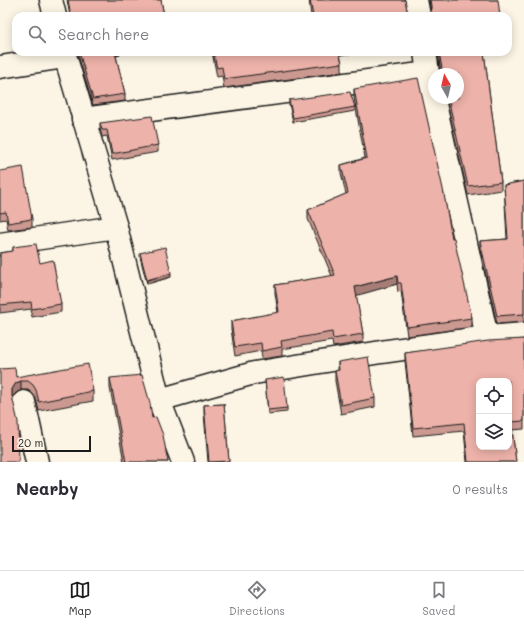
<!DOCTYPE html>
<style>
:root{--surface:#fff;--page:#f2f2f3;--text:#2b2b33;--muted:#7c7c81;--line:#e1e1e2;--accent:#1c1c1c}
body{margin:0;font-family:Mali,sans-serif;background:var(--page);color:var(--text)}
.controls{position:absolute;right:12px;bottom:12px;display:grid;overflow:hidden;border-radius:8px;box-shadow:0 2px 10px #0003}
.controls button{width:36px;height:36px;display:grid;place-items:center;padding:0;border:0;border-bottom:1px solid var(--line);background:var(--surface);color:var(--text);font:20px sans-serif}
.compass{position:absolute;left:428px;top:68px;width:36px;height:36px;border-radius:50%;background:var(--surface);box-shadow:0 2px 10px #0003;rotate:352deg}
.scale{position:absolute;left:12px;bottom:10px;width:79px;box-sizing:border-box;padding-left:4px;border:2px solid #1c1c1c;border-top:0;font-size:11px;line-height:14px;white-space:nowrap;color:#1c1c1c;-webkit-text-stroke:3px #fcf5e5;paint-order:stroke}
.list{margin:0;padding:0;list-style:none}
h2{display:flex;justify-content:space-between;align-items:center;height:52px;margin:0;padding:0 16px;font-size:17px}
h2 small{font-size:13px;font-weight:400;color:var(--muted)}
.icon{flex:none;width:22px;height:22px;fill:none;stroke:currentColor;stroke-width:2;stroke-linecap:round;stroke-linejoin:round}
.map{position:relative;flex:none;width:524px;height:462px;overflow:hidden}
.search{position:absolute;background:var(--surface);box-shadow:0 2px 10px #0003;left:12px;right:12px;top:12px;height:44px;display:flex;align-items:center;gap:10px;box-sizing:border-box;padding:0 14px;border-radius:12px;color:var(--muted);font-size:15px}
.sheet{height:108px;background:var(--surface)}
nav{display:flex;justify-content:space-around;align-items:center;box-sizing:border-box;height:56px;border-top:1px solid var(--line);background:var(--surface);font-size:11px;color:var(--muted)}
nav a{display:grid;justify-items:center;gap:2px}
nav .on{color:var(--accent)}
.map>svg:first-child{display:block}
</style>
<div class="map">
<svg width="524" height="462" viewBox="0 0 524 462">
<rect width="100%" height="100%" fill="#fcf5e5"/>
<filter id="ink" filterUnits="userSpaceOnUse"><feTurbulence type="fractalNoise" baseFrequency=".025" numOctaves="2"/><feDisplacementMap in="SourceGraphic" scale="8" xChannelSelector="R" yChannelSelector="G"/><feConvolveMatrix kernelMatrix="1 2 1 2 8 2 1 2 1" color-interpolation-filters="sRGB"/></filter>
<g filter="url(#ink)">
<g fill="none" stroke-linecap="round" stroke-linejoin="round">
<g stroke="#1c1c1c" stroke-width="25">
<g id="minor">
<polyline points="51,0 55,16"/>
<polyline points="416,0 419,16"/>
<polyline points="64,52 116,227 159,400"/>
<polyline points="425,52 428,73 487,337"/>
<polyline points="0,67 65,57"/>
<polyline points="83,119 428,73"/>
<polyline points="0,244 116,227"/>
<polyline points="24,402 37,462"/>
<polyline points="183,462 159,400 254,373 381,352 487,337 524,334"/>
</g>
</g>
<use href="#minor" stroke="#fcf5e5" stroke-width="22"/>
</g>
<g fill="#cc9991" stroke="#1c1c1c">
<polygon points="67,0 161,0 164,16 70,16"/>
<polygon points="309,0 405,0 407,10 410,16 311,16"/>
<polygon points="429,0 498,0 431,12"/>
<polygon points="77,52 120,52 120,55 116,56 125,94 125,101 93,105"/>
<polygon points="212,52 364,52 340,55 342,63 342,72 224,88 222,76 217,77"/>
<polygon points="438,52 484,52 501,182 501,190 468,195 446,98 458,98 458,74 441,74"/>
<polygon points="354,89 452,238 472,318 472,327 407,336 401,291 398,292 397,284 356,295 363,334 363,342 333,347 332,341 282,349 282,356 262,359 261,351 235,356 231,329 231,321 278,313 275,293 275,285 332,276 308,219 308,210 346,194 341,173 341,165 365,158 354,98"/>
<polygon points="289,100 355,107 355,111 293,122 289,104"/>
<polygon points="100,123 158,145 158,152 112,160 107,136 102,137 100,129"/>
<polygon points="0,171 32,219 32,227 8,230 6,219 0,220"/>
<polygon points="524,181 524,322 497,324 480,249 480,241 507,239 504,185"/>
<polygon points="13,247 40,263 61,304 61,312 32,317 31,309 0,313 0,253 13,251"/>
<polygon points="140,253 171,277 147,284 140,257"/>
<polygon points="524,339 524,429 512,430 516,462 467,462 464,431 413,436 405,361 405,353"/>
<polygon points="338,362 375,398 375,407 341,414 335,381 335,371 338,371"/>
<polygon points="16,377 93,391 93,401 39,411 36,399 33,394 28,390 21,390 16,393 12,398 0,462"/>
<polygon points="110,378 152,418 168,462 124,462 110,388"/>
<polygon points="265,380 287,408 287,412 268,414"/>
<polygon points="224,404 229,462 208,462 204,413 204,405"/>
</g>
<g fill="#a67d76" stroke="#1c1c1c">
<polygon points="114,52 120,52 120,55 114,56"/>
<polygon points="171,273 171,277 147,284 147,280"/>
<polygon points="397,276 397,284 355,296 355,287"/>
<polygon points="21,381 21,390 16,393 12,398 12,389 16,383"/>
</g>
<g fill="#edb2a9" stroke="#1c1c1c" fill-rule="evenodd">
<polygon points="68,0 161,0 164,16 71,16"/>
<polygon points="310,0 405,0 407,10 410,16 313,16"/>
<polygon points="430,0 498,0 500,16 428,16 431,12 431,6"/>
<polygon points="79,52 115,52 125,94 93,99"/>
<polygon points="213,52 339,52 342,63 224,79 222,67 217,68"/>
<polygon points="439,52 484,52 501,182 468,186 448,98 458,98 458,74 443,74"/>
<polygon points="418,78 443,189 452,238 454,238 472,318 407,327 401,283 398,283 397,276 355,287 363,334 333,339 332,332 281,341 282,347 262,351 261,343 235,347 231,321 279,312 275,285 335,275 308,210 348,193 341,165 367,158 354,89"/>
<polygon points="350,92 355,107 293,118 289,100"/>
<polygon points="152,116 158,145 112,154 107,130 102,130 100,123"/>
<polygon points="23,167 32,219 8,223 6,212 0,213 0,171"/>
<polygon points="524,181 524,314 497,316 480,241 508,239 504,185"/>
<polygon points="36,244 40,263 53,260 61,304 32,309 31,302 0,305 0,253 13,251 13,247"/>
<polygon points="165,247 171,273 147,280 140,253"/>
<path d="M524 339V421L511 422 516 462H468L464 423 413 428 405 353 488 341ZM479 381H509V447H479Z"/>
<polygon points="368,357 375,398 341,405 335,371 339,370 338,362"/>
<polygon points="88,364 93,391 39,402 36,390 33,385 28,381 21,381 16,383 12,389 12,396 18,422 19,462 0,462 0,369 15,368 16,377"/>
<polygon points="142,375 150,403 152,418 156,417 163,435 168,462 126,462 110,378"/>
<polygon points="284,377 287,408 268,410 265,380"/>
<polygon points="224,404 229,461 209,462 204,405"/>
</g>
</g>
</svg>
<div class="controls">
<button><svg class="icon" aria-label="locate" viewBox="0 0 24 24"><circle cx="12" cy="12" r="6"/><path d="M12 2v4M12 18v4M2 12h4M18 12h4"/></svg></button>
<button><svg class="icon" aria-label="layers" viewBox="0 0 24 24"><path d="M12 4l9 5-9 5-9-5zM3 14l9 5 9-5"/></svg></button>
</div>
<svg class="compass" viewBox="-18 -18 36 36"><path d="M0-13l5 13h-10z" fill="#e53935"/><path d="M0 13l5-13h-10z" fill="#7c7c81"/></svg>
<div class="scale">20 m</div>
<div class="search"><svg class="icon" aria-label="search" viewBox="0 0 24 24"><circle cx="10" cy="10" r="6"/><path d="M15 15l6 6"/></svg>Search here</div>
</div>
<section class="sheet">
<h2>Nearby<small>0 results</small></h2>
<ul class="list">
</ul>
</section>
<nav>
<a class="on"><svg class="icon" aria-label="map" viewBox="0 0 24 24"><path d="M3 6l6-2 6 2 6-2v14l-6 2-6-2-6 2zM9 4v14M15 6v14"/></svg>Map</a>
<a><svg class="icon" aria-label="directions" viewBox="0 0 24 24"><path d="M12 3l9 9-9 9-9-9zM9 14v-3h6M13 9l2 2-2 2"/></svg>Directions</a>
<a><svg class="icon" aria-label="saved" viewBox="0 0 24 24"><path d="M7 4h10v16l-5-4-5 4z"/></svg>Saved</a>
</nav>
